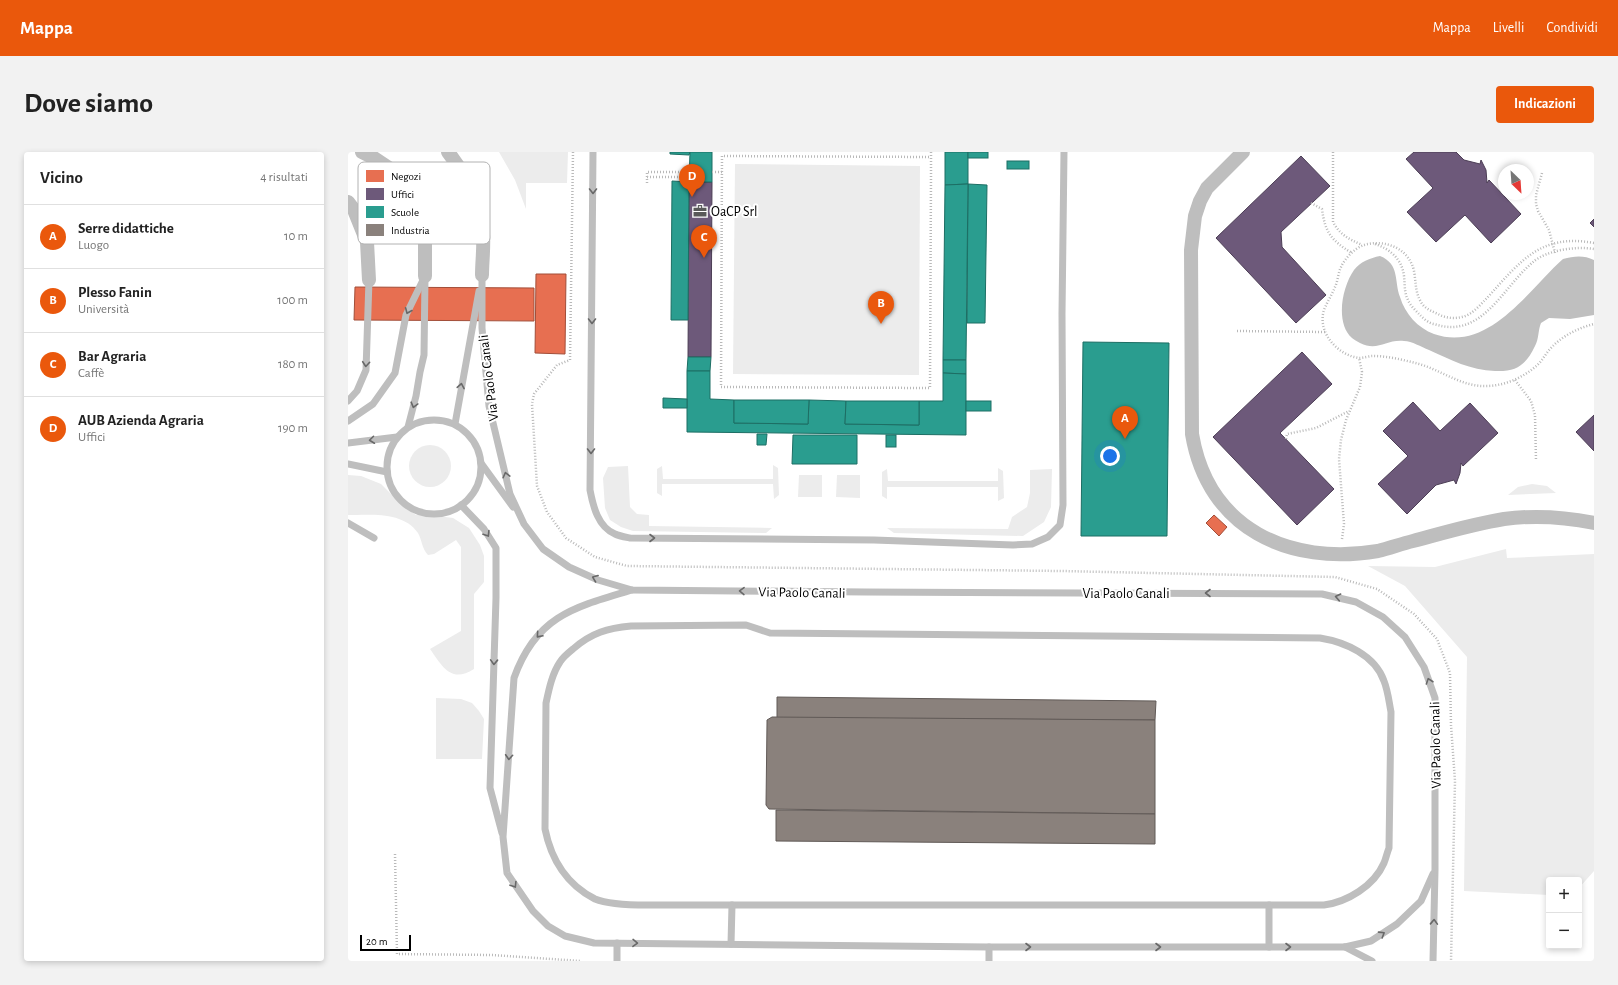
<!DOCTYPE html>
<html lang="it">
<meta charset="utf-8">
<style>
:root{--surface:#fff;--page:#f2f2f2;--text:#222;--muted:#767676;--line:#e0e0e0;--accent:#ea580c}
body{margin:0;font-family:"Alegreya Sans",sans-serif;background:var(--page);color:var(--text)}
.controls{position:absolute;right:12px;bottom:12px;display:grid;overflow:hidden;border-radius:4px;box-shadow:0 2px 6px #0003}
.controls button{width:36px;height:36px;display:grid;place-items:center;padding:0;border:0;border-bottom:1px solid var(--line);background:var(--surface);color:var(--text);font:20px sans-serif}
.compass{position:absolute;left:1150px;top:12px;width:36px;height:36px;border-radius:50%;background:var(--surface);box-shadow:0 2px 6px #0003;rotate:155deg}
.scale{position:absolute;left:12px;bottom:10px;width:51px;box-sizing:border-box;padding-left:4px;border:2px solid #000;border-top:0;font-size:11px;line-height:14px;white-space:nowrap;color:#000;-webkit-text-stroke:3px #fff;paint-order:stroke}
.you{position:absolute;left:762px;top:304px;width:14px;height:14px;margin:-10px;border:3px solid #fff;border-radius:50%;background:#1a73e8;box-shadow:0 0 0 6px #1a73e833}
.badge{display:grid;place-items:center;width:26px;height:26px;border-radius:50%;background:var(--accent);color:#fff;font-size:13px;font-weight:700}
.pin{position:absolute;translate:-50% -33px;filter:drop-shadow(0 1px 2px #0008)}
.pin::after{content:'';position:absolute;top:21px;width:14px;height:12px;background:inherit;clip-path:polygon(0 0,100% 0,50% 100%)}
.list{margin:0;padding:0;list-style:none}
h2{display:flex;justify-content:space-between;align-items:center;height:52px;margin:0;padding:0 16px;font-size:17px}
h2 small{font-size:13px;font-weight:400;color:var(--muted)}
.list li{display:grid;grid-template-columns:26px 1fr auto;gap:12px;align-items:center;box-sizing:border-box;height:64px;padding:0 16px;border-top:1px solid var(--line)}
.list b{display:block;font-size:15px;white-space:nowrap}
.list p{margin:0;font-size:13px;white-space:nowrap;color:var(--muted)}
.list em{font-size:13px;font-style:normal;color:var(--muted)}
.map{position:relative;flex:none;width:1246px;height:809px;overflow:hidden;border-radius:4px}
header{display:flex;align-items:center;gap:24px;box-sizing:border-box;height:56px;padding:0 20px;background:var(--accent);color:#fff}
header strong{font-size:19px}
nav{display:flex;gap:22px;margin-inline-start:auto;font-size:14px}
.intro{display:flex;align-items:center;justify-content:space-between;box-sizing:border-box;height:96px;padding:0 24px}
h1{margin:0;font-size:28px}
.button{padding:10px 18px;border-radius:4px;background:var(--accent);color:#fff;font-size:14px;font-weight:700}
main{display:flex;gap:24px;padding:0 24px}
aside{flex:1;background:var(--surface);border-radius:4px;box-shadow:0 2px 6px #0003}
.map>svg:first-child{display:block}
</style>
<header>
<strong>Mappa</strong>
<nav><a>Mappa</a><a>Livelli</a><a>Condividi</a></nav>
</header>
<div class="intro"><h1>Dove siamo</h1><a class="button">Indicazioni</a></div>
<main>
<aside>
<h2>Vicino<small>4 risultati</small></h2>
<ul class="list">
<li><span class="badge">A</span><div><b>Serre didattiche</b><p>Luogo</p></div><em>10 m</em></li>
<li><span class="badge">B</span><div><b>Plesso Fanin</b><p>Università</p></div><em>100 m</em></li>
<li><span class="badge">C</span><div><b>Bar Agraria</b><p>Caffè</p></div><em>180 m</em></li>
<li><span class="badge">D</span><div><b>AUB Azienda Agraria</b><p>Uffici</p></div><em>190 m</em></li>
</ul>
</aside>
<div class="map">
<svg width="1246" height="809" viewBox="0 0 1246 809">
<rect width="100%" height="100%" fill="#fff"/>
<g fill="#ececec">
<polygon points="151,0 220,0 219,31 178,31 178,57 167,28"/>
<polygon points="387,12 572,14 571,223 385,222"/>
<circle cx="82" cy="314" r="21"/>
<polygon points="425,313 430,316 431,343 426,347 425,332 314,332 314,344 309,341 309,317 314,314 315,327 425,327"/>
<polygon points="280,314 282,355 289,362 301,363 301,374 424,376 418,381 285,379 273,375 262,368 257,356 255,326 260,315"/>
<polygon points="650,316 655,319 656,346 650,349 650,335 539,335 539,347 534,344 534,320 539,317 540,329 650,329"/>
<polygon points="704,317 703,355 696,370 675,384 546,381 539,376 660,377 664,365 679,355 682,341 682,318"/>
<path d="M0 323 13 324 33 332 56 355 68 363 90 364 105 366 121 376 132 393 136 404V430L126 442V517C103 532 94 514 82 497L113 479V395L108 388 86 402 80 403C74 397 74 388 70 381 55 359 22 363 0 363Z"/>
<polygon points="451,323 474,323 474,345 450,345"/>
<polygon points="489,323 512,323 512,346 488,345"/>
<polygon points="1184,332 1199,334 1208,341 1160,343 1170,335"/>
<polygon points="1158,397 1159,406 1246,402 1246,719 1231,736 1231,728 1201,728 1201,743 1116,739 1119,505 1057,434 1020,414 1087,415"/>
<polygon points="88,546 113,547 124,551 131,559 136,567 134,607 88,607"/>
</g>
<path fill="#bfbfbf" d="M1032 104C1052 112 1046 129 1052 145 1057 162 1070 176 1086 182 1141 201 1180 138 1215 107 1226 104 1236 103 1246 108V163L1222 167 1201 166 1193 171C1190 178 1191 187 1187 194 1178 213 1168 220 1147 219 1122 218 1103 208 1081 198 1073 195 1064 189 1056 189 1038 187 1030 200 1012 191 1009 189 1006 188 1004 186 987 171 994 135 1006 118 1012 110 1022 106 1032 104Z"/>
<g fill="#e76f51" stroke="#a24e39">
<polygon points="188,122 218,122 217,202 187,201"/>
<polygon points="7,135 186,136 186,169 6,168"/>
<polygon points="866,363 879,375 871,384 858,371"/>
</g>
<g fill="#6d597a" stroke="#4c3e55">
<polygon points="1066,0 1108,0 1116,8 1132,12 1133,8 1138,18 1139,31 1141,28 1173,62 1143,91 1117,63 1088,90 1059,60 1085,36 1058,7"/>
<polygon points="953,4 982,34 933,80 934,95 978,143 948,171 868,86"/>
<polygon points="341,30 364,30 363,205 340,205"/>
<polygon points="1246,67 1246,75 1242,71"/>
<polygon points="954,200 984,232 932,281 986,337 949,373 865,285"/>
<polygon points="1065,250 1092,279 1122,251 1150,281 1115,314 1113,311 1112,321 1108,332 1106,328 1088,333 1059,362 1030,332 1060,304 1035,279"/>
<polygon points="1246,263 1246,299 1228,280"/>
</g>
<g fill="#2a9d8f" stroke="#1d6e64">
<polygon points="322,0 342,0 341,3 322,2"/>
<polygon points="342,0 364,0 364,30 341,30"/>
<polygon points="597,0 620,0 620,32 597,33"/>
<rect x="620" y="0" width="20" height="6"/>
<rect x="659" y="9" width="22" height="8"/>
<polygon points="324,29 341,30 340,168 323,168"/>
<polygon points="620,32 639,33 637,171 619,171"/>
<polygon points="620,32 618,208 595,208 597,33"/>
<polygon points="735,190 821,191 819,384 733,384"/>
<polygon points="340,205 363,205 362,219 339,219"/>
<polygon points="595,208 618,208 618,222 595,221"/>
<polygon points="339,219 362,219 362,247 386,248 386,271 460,272 461,248 498,249 497,272 571,273 571,249 595,249 595,221 618,222 618,283 339,280"/>
<polygon points="315,246 339,247 339,256 315,256"/>
<polygon points="386,248 461,248 460,272 386,271"/>
<polygon points="498,249 571,249 571,273 497,272"/>
<rect x="618" y="249" width="25" height="10"/>
<polygon points="409,282 419,282 418,293 409,293"/>
<polygon points="445,283 509,283 509,312 444,312"/>
<rect x="538" y="283" width="10" height="12"/>
</g>
<g fill="#8a817c" stroke="#615a57">
<polygon points="429,545 808,549 807,568 429,566"/>
<polygon points="424,565 807,568 807,662 421,657 418,653 419,571 419,568"/>
<polygon points="428,658 807,662 807,692 428,689"/>
</g>
<g fill="none" stroke-linecap="round" stroke-linejoin="round">
<g stroke="#b9b9b9" stroke-width="2.5" stroke-dasharray="1 2" stroke-linecap="butt">
<polyline points="225,0 222,208 209,213 186,242 184,252 189,334 199,360 218,386 247,405 279,414 713,419 987,425 1029,437 1066,462 1089,487 1102,521 1103,573 1107,629 1103,809"/>
<polyline points="583,0 583,24 582,236 373,235 374,4 583,5"/>
<path d="M985 0V70C992 83 1001 87 1014 93"/>
<polyline points="364,20 374,20"/>
<polyline points="1194,21 1188,43 1188,52 1190,59 1201,78 1207,101"/>
<polyline points="299,25 299,20 341,20"/>
<polyline points="299,31 299,25 335,25 341,20"/>
<path d="M963 51 974 57C977 81 984 89 1004 101"/>
<path d="M1246 91C1192 81 1172 110 1139 146 1132 153 1124 163 1114 165 1106 167 1097 166 1090 162 1083 159 1076 156 1073 150 1067 140 1068 130 1066 119 1061 96 1037 87 1016 93 1007 96 997 106 993 115 990 121 990 129 987 135 984 143 979 150 976 158 969 180 989 203 1011 206 1016 206 1021 204 1025 204 1040 204 1056 208 1071 212 1093 218 1114 235 1138 234 1156 234 1174 226 1187 215 1194 210 1197 202 1203 196 1214 184 1230 176 1246 172"/>
<path d="M1027 92C1042 97 1054 107 1056 124 1057 132 1056 140 1060 148 1062 153 1067 158 1071 162 1075 166 1080 171 1086 172 1134 188 1154 136 1185 110 1199 98 1228 94 1246 97"/>
<polyline points="889,179 977,180"/>
<polyline points="1167,228 1183,249 1187,263 1188,309"/>
<polyline points="938,287 939,282 968,276 1001,259"/>
<polyline points="994,387 996,372 991,307 993,288 998,268 1012,235 1014,220 1011,206"/>
<polyline points="47,702 49,802 144,803 233,809"/>
</g>
<g stroke="#bebebe" stroke-width="7">
<path d="M245 0 242 338C245 354 250 375 267 382 271 384 277 385 282 386L526 388 665 393 684 392 700 385 712 373 715 353 714 162 716 0"/>
<polyline points="134,123 134,176 141,254 162,342 176,372 195,397 221,415 250,428 284,438 517,440 974,442 1008,450 1035,465 1057,485 1076,515 1087,546 1087,718 1085,809"/>
<polyline points="0,249 9,239 18,218 21,128"/>
<circle cx="86" cy="315" r="47"/>
<polyline points="0,269 25,252 47,221 58,163 77,124"/>
<polyline points="107,272 131,139"/>
<polyline points="60,275 68,244 72,220 76,203 77,126"/>
<polyline points="0,291 49,285"/>
<polyline points="133,311 165,355"/>
<polyline points="0,312 39,320"/>
<polyline points="113,353 136,377 148,396 148,446 142,636 154,681"/>
<polyline points="0,371 26,386"/>
<path d="M284 438C226 455 188 464 166 526L155 685 159 721 185 759 200 774 217 784 246 791 641 795H997L1023 789 1049 772 1073 749 1085 722"/>
<path d="M398 473 422 481 972 486C997 490 1027 503 1036 529 1040 539 1041 550 1043 560L1041 696C1039 701 1038 706 1036 711 1026 734 999 750 976 753H299C285 753 259 752 247 747 219 733 203 707 197 677L198 551C201 537 204 522 212 510 215 505 220 501 225 497 243 481 260 476 283 474Z"/>
<polyline points="269,791 269,809"/>
<polyline points="383,792 384,753"/>
<polyline points="921,795 921,753"/>
<polyline points="997,795 1024,809"/>
<polyline points="641,809 641,795"/>
</g>
<g stroke="#bebebe" stroke-width="14">
<polyline points="14,0 26,6 53,24 71,50 77,82 77,124"/>
<path d="M100 0C119 25 134 51 135 82 136 96 134 110 134 123"/>
<path d="M895 0 859 36 852 49 847 64 843 98 844 282C860 377 941 414 1030 399 1042 396 1053 392 1065 389 1095 381 1125 372 1156 367 1186 363 1217 365 1246 371"/>
<polyline points="0,50 6,58 19,90 21,128"/>
</g>
</g>
<defs><path id="oneway-chevron" d="M-2-3.5L2.5 0L-2 3.5" fill="none" stroke-width="1.6" stroke-linecap="round" stroke-linejoin="round"/></defs>
<g stroke="#686868">
<use href="#oneway-chevron" transform="translate(245 39) rotate(90)"/>
<use href="#oneway-chevron" transform="translate(60 159) rotate(113)"/>
<use href="#oneway-chevron" transform="translate(244 169) rotate(90)"/>
<use href="#oneway-chevron" transform="translate(18 212) rotate(95)"/>
<use href="#oneway-chevron" transform="translate(113 234) rotate(-80)"/>
<use href="#oneway-chevron" transform="translate(66 253) rotate(105)"/>
<use href="#oneway-chevron" transform="translate(24 288) rotate(173)"/>
<use href="#oneway-chevron" transform="translate(243 299) rotate(90)"/>
<use href="#oneway-chevron" transform="translate(158 323) rotate(-104)"/>
<use href="#oneway-chevron" transform="translate(139 382) rotate(58)"/>
<use href="#oneway-chevron" transform="translate(304 386)"/>
<use href="#oneway-chevron" transform="translate(247 426) rotate(-159)"/>
<use href="#oneway-chevron" transform="translate(394 439) rotate(-179)"/>
<use href="#oneway-chevron" transform="translate(860 441) rotate(-180)"/>
<use href="#oneway-chevron" transform="translate(990 445) rotate(-168)"/>
<use href="#oneway-chevron" transform="translate(191 483) rotate(131)"/>
<use href="#oneway-chevron" transform="translate(146 510) rotate(92)"/>
<use href="#oneway-chevron" transform="translate(1081 529) rotate(-109)"/>
<use href="#oneway-chevron" transform="translate(161 605) rotate(94)"/>
<use href="#oneway-chevron" transform="translate(166 733) rotate(58)"/>
<use href="#oneway-chevron" transform="translate(1086 770) rotate(-88)"/>
<use href="#oneway-chevron" transform="translate(1034 782) rotate(-32)"/>
<use href="#oneway-chevron" transform="translate(287 791) rotate(1)"/>
<use href="#oneway-chevron" transform="translate(680 795)"/>
<use href="#oneway-chevron" transform="translate(810 795)"/>
<use href="#oneway-chevron" transform="translate(940 795)"/>
</g>
<defs>
<g id="office-bare" transform="scale(1.08)"><path d="M-6-3h4V-5.5h4V-3h4V5H-6ZM-1-4.5V-3h2v-1.5ZM-6 0V1H6V0Z" fill="#595959" stroke="#fff" stroke-width="2.5" paint-order="stroke"/></g>
</defs>
<g fill-rule="evenodd">
<use href="#office-bare" x="352" y="59"/>
</g>
<g text-anchor="middle" stroke-width="4" stroke-linejoin="round" paint-order="stroke">
<g font-size="14" fill="#000" stroke="#fff" text-anchor="start">
<text x="363" y="64">OaCP Srl</text>
</g>
<g font-size="14" fill="#000" stroke="#fff">
<text transform="translate(140 226) rotate(-97)" y="5">Via Paolo Canali</text>
<text transform="translate(454 440) rotate(1)" y="5">Via Paolo Canali</text>
<text x="778" y="446">Via Paolo Canali</text>
<text transform="translate(1087 593) rotate(-91)" y="5">Via Paolo Canali</text>
</g>
</g>
<rect x="10" y="10" width="132" height="82" rx="6" fill="#fff" stroke="#b2b2b2" stroke-width="1"/>
<rect x="18" y="18" width="18" height="12" fill="#e76f51"/>
<rect x="18" y="36" width="18" height="12" fill="#6d597a"/>
<rect x="18" y="54" width="18" height="12" fill="#2a9d8f"/>
<rect x="18" y="72" width="18" height="12" fill="#8a817c"/>
<g font-size="11" fill="#000">
<text x="43" y="28">Negozi</text>
<text x="43" y="46">Uffici</text>
<text x="43" y="64">Scuole</text>
<text x="43" y="82">Industria</text>
</g>
</svg>
<div class="controls">
<button>+</button>
<button>−</button>
</div>
<svg class="compass" viewBox="-18 -18 36 36"><path d="M0-13l5 13h-10z" fill="#e53935"/><path d="M0 13l5-13h-10z" fill="#767676"/></svg>
<div class="scale">20 m</div>
<div class="you"></div>
<div class="pin badge" style="left:777px;top:287px">A</div>
<div class="pin badge" style="left:533px;top:172px">B</div>
<div class="pin badge" style="left:356px;top:106px">C</div>
<div class="pin badge" style="left:344px;top:45px">D</div>
</div>
</main>
